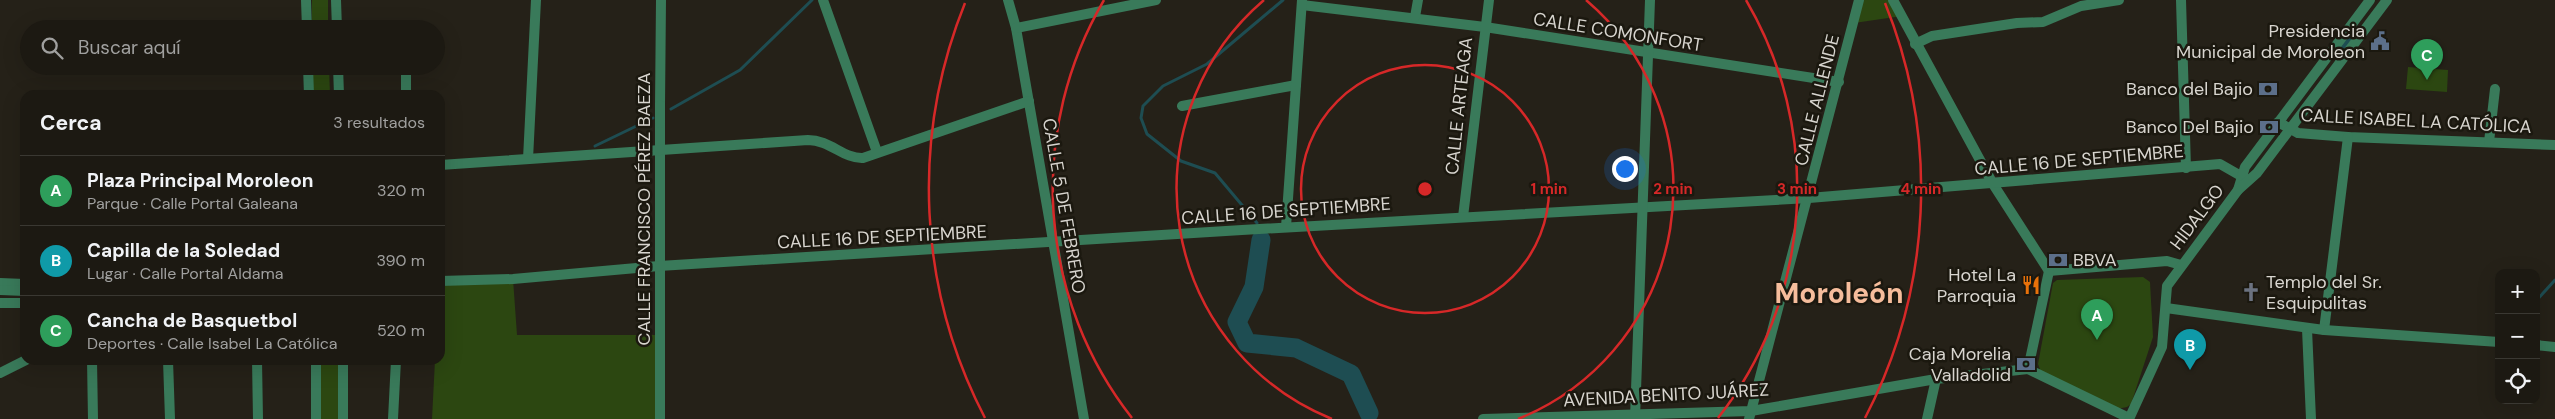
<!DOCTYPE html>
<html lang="es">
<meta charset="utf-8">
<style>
:root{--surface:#1c1912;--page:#292620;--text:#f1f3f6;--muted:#a0a09f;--line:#3a3832;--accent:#ff9b5b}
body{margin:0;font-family:"DM Sans",sans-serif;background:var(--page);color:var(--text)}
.controls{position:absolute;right:15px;bottom:15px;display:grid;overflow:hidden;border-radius:10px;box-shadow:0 5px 20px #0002}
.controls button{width:45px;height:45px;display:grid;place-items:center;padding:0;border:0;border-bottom:1px solid var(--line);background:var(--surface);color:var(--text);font:25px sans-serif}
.you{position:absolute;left:1624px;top:168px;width:18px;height:18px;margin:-12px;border:4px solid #fff;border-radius:50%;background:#1a73e8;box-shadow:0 0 0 8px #1a73e833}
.badge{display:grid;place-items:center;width:32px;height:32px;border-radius:50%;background:var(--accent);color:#fff;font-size:16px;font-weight:700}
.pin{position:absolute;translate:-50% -41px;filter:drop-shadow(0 1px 2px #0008)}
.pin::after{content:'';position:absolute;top:26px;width:18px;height:15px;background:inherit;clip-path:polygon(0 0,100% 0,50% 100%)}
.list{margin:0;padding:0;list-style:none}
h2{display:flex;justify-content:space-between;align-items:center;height:65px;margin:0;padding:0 20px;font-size:21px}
h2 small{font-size:16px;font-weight:400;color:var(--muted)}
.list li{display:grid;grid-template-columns:32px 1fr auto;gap:15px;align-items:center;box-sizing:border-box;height:70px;padding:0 20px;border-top:1px solid var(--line)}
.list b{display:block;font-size:19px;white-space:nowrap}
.list p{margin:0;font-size:16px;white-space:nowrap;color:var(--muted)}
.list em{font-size:16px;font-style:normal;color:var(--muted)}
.icon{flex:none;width:28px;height:28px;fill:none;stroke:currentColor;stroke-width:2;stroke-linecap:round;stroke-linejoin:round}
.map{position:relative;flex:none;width:2555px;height:419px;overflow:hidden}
.search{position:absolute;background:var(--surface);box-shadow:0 5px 20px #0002;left:20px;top:20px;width:425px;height:55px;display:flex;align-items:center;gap:12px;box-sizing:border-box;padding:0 18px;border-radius:28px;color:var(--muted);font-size:19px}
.panel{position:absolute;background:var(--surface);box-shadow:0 5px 20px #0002;left:20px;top:90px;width:425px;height:275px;border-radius:15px}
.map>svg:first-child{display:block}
</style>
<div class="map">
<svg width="2555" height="419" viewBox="0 0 2555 419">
<rect width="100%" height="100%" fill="#252118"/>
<g fill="#2c4711">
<rect x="312" y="0" width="16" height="29"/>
<polygon points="1859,0 1893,0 1902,16 1854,23"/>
<polygon points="313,66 329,66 330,95 313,95"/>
<polygon points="2408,67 2448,70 2447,92 2406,89"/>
<polygon points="2143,277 2150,282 2153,337 2131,404 2127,407 2117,409 2041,372 2038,364 2053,283 2057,280"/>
<polygon points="513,279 517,335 660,335 660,419 432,419 435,360 440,360 440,281"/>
<rect x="316" y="360" width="27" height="59"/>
</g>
<polygon fill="#1e4d52" points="2352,24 2363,32 2342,61 2331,52"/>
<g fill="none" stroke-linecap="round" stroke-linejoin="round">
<g stroke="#1e4d52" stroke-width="3">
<polyline points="671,109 740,70 812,0"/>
<polyline points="595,146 653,118"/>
<polyline points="1257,223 1215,173 1181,161 1147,134 1141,118 1143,106 1163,86 1207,64 1283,0"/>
<polyline points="2536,301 2555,280"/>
</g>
<polyline stroke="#1e4d52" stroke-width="19" points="1261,240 1254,287 1237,322 1247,343 1296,348 1351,374 1369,413"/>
<g stroke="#397a5a" stroke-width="10">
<polyline points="306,0 307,29"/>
<polyline points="336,0 337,29"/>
<polyline points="823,0 877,152"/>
<polyline points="1008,0 1016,28 1084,419"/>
<polyline points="1893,0 1993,184 2049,271"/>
<polyline points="2181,0 2186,168"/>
<polyline points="1302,5 1485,27 1839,82"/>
<polyline points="1415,17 1418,0"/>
<polyline points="1016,28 1156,0"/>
<polyline points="1915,44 1932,36 2017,23 2043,22 2081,6 2119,0"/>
<polyline points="308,66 309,95"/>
<polyline points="338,66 339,95"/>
<polyline points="406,66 406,95"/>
<polyline points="660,105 661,0"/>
<polyline points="1182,106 1296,85"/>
<polyline points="2278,122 2298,133 2348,137 2555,145"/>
<polyline points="660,123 660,419"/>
<polyline points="2489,142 2495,89"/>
<polyline points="528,159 536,0"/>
<path d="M440 165 808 140C830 140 844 159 863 158L1029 101"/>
<polyline points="1463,217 1489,0"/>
<polyline points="1286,227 1302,0"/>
<polyline points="2049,271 2167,261 2181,265"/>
<polyline points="440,281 513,279 659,266 1242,230 1809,198 2220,164 2248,180"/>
<polyline points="0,303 25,303"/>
<polyline points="2307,329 2311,419"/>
<polyline points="2324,330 2348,137"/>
<polyline points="92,360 93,419"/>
<polyline points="168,360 170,419"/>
<polyline points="257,360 258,419"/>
<polyline points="2028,369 2129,418"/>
<polyline points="2028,369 2049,271"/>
<polyline points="0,373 26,360"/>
<polyline points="1635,418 1650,0"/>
<polyline points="393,419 396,360"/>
<polyline points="1483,419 1751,411 1936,379 2028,369"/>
<polyline points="1749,419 1859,0"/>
<polyline points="1927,419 1936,379"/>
</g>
<g stroke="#397a5a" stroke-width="10">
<polyline points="660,105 660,123"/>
<polyline points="2238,190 2245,167 2370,0"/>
<polyline points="0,283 25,284"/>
<polyline points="0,290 25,291"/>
<polyline points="2166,308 2324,330 2499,342"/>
<polyline points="2536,345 2555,347"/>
<polyline points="316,360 316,419"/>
<polyline points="343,419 343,360"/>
<polyline points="2129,419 2162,347 2167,286 2238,190 2257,173 2387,0"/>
</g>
</g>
<g fill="none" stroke="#d62828" stroke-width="2.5">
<circle cx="1425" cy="189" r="124"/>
<path d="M1332 419A248 248 0 0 1 1264 0M1586 0A248 248 0 0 1 1518 419"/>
<path d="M1132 418A372 372 0 0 1 1104 0M1746 0A372 372 0 0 1 1718 418"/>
<path d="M985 418A496 496 0 0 1 965 3M1885 3A496 496 0 0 1 1865 418"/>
</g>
<defs>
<g id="civic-bare" transform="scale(1.5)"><path d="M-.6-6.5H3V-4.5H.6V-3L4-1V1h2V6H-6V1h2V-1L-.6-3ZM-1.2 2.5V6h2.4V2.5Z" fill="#5c6f8a" stroke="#1b180f" stroke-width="2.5" paint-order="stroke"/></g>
<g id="bank-bare" transform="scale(1.5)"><path d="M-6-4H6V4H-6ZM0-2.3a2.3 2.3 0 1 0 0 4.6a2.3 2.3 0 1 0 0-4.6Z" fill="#5c6f8a" stroke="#1b180f" stroke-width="2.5" paint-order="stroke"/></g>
<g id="restaurant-bare" transform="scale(1.5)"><path d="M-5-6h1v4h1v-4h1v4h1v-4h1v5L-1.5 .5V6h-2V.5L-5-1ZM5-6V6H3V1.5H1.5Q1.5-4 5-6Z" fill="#e8710a" stroke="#1b180f" stroke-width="2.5" paint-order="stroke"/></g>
<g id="church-bare" transform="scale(1.5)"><path d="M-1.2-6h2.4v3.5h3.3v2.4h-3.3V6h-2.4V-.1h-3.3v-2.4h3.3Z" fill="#6b7280" stroke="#1b180f" stroke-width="2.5" paint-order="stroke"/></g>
</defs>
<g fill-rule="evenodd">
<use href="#civic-bare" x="2380" y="41"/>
<use href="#bank-bare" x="2268" y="89"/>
<use href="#bank-bare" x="2269" y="127"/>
<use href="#bank-bare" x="2058" y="260"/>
<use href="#restaurant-bare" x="2031" y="285"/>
<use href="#church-bare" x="2251" y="292"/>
<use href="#bank-bare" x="2026" y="364"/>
</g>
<g text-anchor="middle" stroke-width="5" stroke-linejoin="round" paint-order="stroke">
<g font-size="18" fill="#d8d5cf" stroke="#1b180f" text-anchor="end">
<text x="2365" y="37">Presidencia<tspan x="2365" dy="21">Municipal de Moroleon</tspan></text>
<text x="2253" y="95">Banco del Bajio</text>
<text x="2254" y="133">Banco Del Bajio</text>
<text x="2073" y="266" text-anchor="start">BBVA</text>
<text x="2016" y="281">Hotel La<tspan x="2016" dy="21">Parroquia</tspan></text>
<text x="2266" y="288" text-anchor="start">Templo del Sr.<tspan x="2266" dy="21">Esquipulitas</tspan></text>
<text x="2011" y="360">Caja Morelia<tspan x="2011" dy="21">Valladolid</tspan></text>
</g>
<g font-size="18" fill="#d8d5cf" stroke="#1b180f">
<text transform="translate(1618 32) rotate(9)" y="6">CALLE COMONFORT</text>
<text transform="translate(1817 100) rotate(-76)" y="6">CALLE ALLENDE</text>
<text transform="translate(1459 106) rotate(-84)" y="6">CALLE ARTEAGA</text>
<text transform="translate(2416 121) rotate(3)" y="6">CALLE ISABEL LA CATÓLICA</text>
<text transform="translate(2079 160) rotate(-5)" y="6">CALLE 16 DE SEPTIEMBRE</text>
<text transform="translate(1064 206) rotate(80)" y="6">CALLE 5 DE FEBRERO</text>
<text transform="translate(644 209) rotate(-90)" y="6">CALLE FRANCISCO PÉREZ BAEZA</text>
<text transform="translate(1286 211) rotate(-4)" y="6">CALLE 16 DE SEPTIEMBRE</text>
<text transform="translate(2197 217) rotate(-53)" y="6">HIDALGO</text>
<text transform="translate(882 237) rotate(-3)" y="6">CALLE 16 DE SEPTIEMBRE</text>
<text transform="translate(1666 395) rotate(-3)" y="6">AVENIDA BENITO JUÁREZ</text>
</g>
<g font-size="28" font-weight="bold" fill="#f6bd9c" stroke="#1b180f">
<text x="1839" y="303">Moroleón</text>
</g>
</g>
<circle cx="1425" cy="189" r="8" fill="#d62828" stroke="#1b180f" stroke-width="2.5"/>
<g font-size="15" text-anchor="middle" font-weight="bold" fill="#d62828" stroke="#1b180f" stroke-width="5" stroke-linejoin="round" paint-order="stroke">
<text x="1549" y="194">1 min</text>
<text x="1673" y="194">2 min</text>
<text x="1797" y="194">3 min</text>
<text x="1921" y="194">4 min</text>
</g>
</svg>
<div class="controls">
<button>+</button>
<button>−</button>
<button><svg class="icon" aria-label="locate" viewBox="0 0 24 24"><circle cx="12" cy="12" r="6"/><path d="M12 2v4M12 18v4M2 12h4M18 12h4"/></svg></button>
</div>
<div class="you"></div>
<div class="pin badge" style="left:2097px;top:340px;background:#2e9e5b">A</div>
<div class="pin badge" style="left:2190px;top:370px;background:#0f9aa8">B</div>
<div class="pin badge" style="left:2427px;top:80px;background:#2e9e5b">C</div>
<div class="search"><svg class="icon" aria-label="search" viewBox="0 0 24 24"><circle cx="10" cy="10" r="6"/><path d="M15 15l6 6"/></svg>Buscar aquí</div>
<section class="panel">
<h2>Cerca<small>3 resultados</small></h2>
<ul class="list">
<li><span class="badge" style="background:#2e9e5b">A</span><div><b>Plaza Principal Moroleon</b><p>Parque · Calle Portal Galeana</p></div><em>320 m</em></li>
<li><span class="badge" style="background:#0f9aa8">B</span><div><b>Capilla de la Soledad</b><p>Lugar · Calle Portal Aldama</p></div><em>390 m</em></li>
<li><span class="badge" style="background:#2e9e5b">C</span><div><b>Cancha de Basquetbol</b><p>Deportes · Calle Isabel La Católica</p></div><em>520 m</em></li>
</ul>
</section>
</div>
